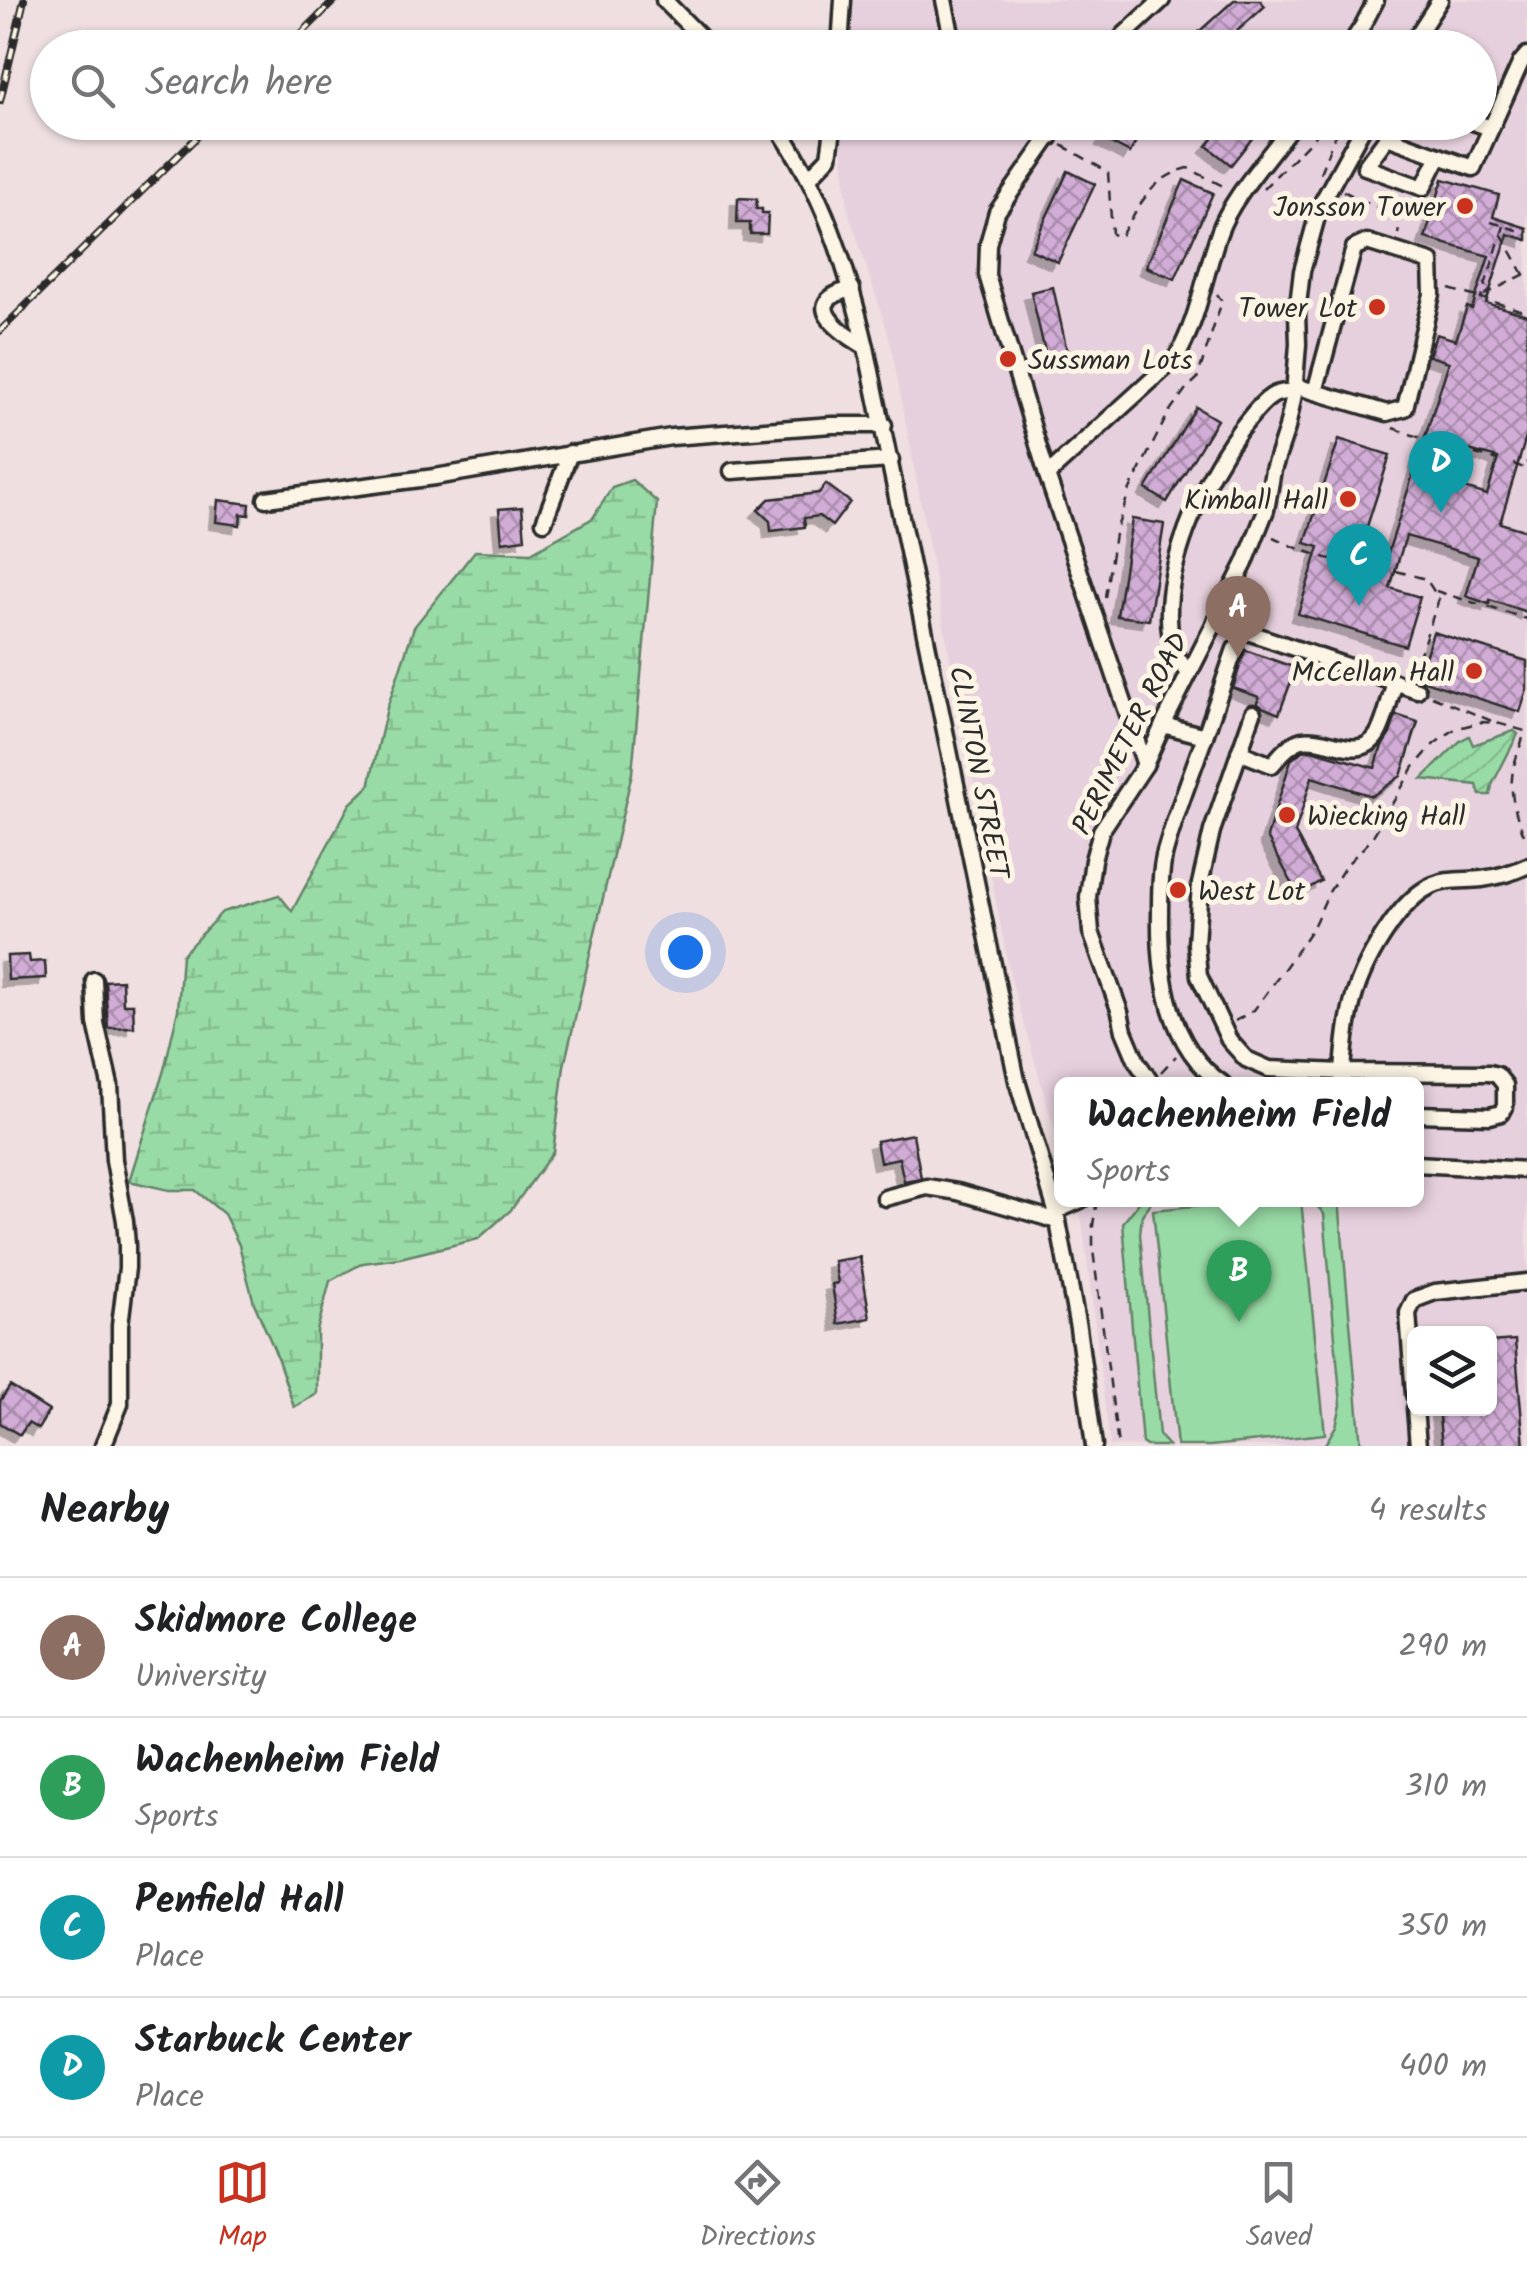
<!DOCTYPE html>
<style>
:root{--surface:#fff;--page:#f6f6f6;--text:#202124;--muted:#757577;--line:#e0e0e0;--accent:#c8321e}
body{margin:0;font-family:Kalam,sans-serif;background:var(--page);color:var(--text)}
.controls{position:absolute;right:30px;bottom:30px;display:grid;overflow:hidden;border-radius:15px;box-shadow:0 2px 8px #0004}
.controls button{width:90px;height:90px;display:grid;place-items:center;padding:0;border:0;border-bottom:2px solid var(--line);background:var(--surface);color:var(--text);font:50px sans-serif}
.you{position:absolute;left:685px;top:952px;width:35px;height:35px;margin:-25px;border:8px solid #fff;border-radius:50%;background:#1a73e8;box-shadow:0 0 0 15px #1a73e833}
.badge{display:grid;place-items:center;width:65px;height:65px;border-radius:50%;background:var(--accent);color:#fff;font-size:32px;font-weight:700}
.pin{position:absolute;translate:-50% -82px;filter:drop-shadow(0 2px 5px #0008)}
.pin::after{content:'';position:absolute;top:52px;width:35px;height:30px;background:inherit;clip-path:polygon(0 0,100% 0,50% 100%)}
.popup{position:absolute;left:1054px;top:1077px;width:370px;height:130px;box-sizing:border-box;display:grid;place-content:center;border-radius:15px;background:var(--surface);filter:drop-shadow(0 2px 8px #0005);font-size:32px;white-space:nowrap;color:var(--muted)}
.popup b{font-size:38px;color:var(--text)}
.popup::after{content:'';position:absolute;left:50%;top:100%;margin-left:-20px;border:20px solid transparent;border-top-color:var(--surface)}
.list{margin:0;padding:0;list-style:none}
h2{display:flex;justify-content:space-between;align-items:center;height:130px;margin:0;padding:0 40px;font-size:42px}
h2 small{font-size:32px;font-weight:400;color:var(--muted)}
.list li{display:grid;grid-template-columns:65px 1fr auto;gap:30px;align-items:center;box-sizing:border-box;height:140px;padding:0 40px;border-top:2px solid var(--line)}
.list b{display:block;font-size:38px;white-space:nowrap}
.list p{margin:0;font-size:32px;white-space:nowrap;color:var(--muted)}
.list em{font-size:32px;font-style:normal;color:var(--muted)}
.icon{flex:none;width:55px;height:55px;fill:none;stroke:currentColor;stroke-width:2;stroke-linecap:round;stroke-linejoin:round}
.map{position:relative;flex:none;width:1527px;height:1446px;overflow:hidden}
.search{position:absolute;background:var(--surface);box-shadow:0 2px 8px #0004;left:30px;right:30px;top:30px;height:110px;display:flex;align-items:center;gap:25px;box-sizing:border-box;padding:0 35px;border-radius:55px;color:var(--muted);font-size:38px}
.sheet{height:690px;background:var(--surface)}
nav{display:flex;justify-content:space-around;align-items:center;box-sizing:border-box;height:140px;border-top:2px solid var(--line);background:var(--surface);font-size:28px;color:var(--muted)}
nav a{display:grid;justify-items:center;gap:5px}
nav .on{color:var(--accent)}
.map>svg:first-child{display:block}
</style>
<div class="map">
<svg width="1527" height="1446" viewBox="0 0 1527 1446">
<defs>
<pattern id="wetland-marsh" width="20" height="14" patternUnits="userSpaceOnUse" patternTransform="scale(2.5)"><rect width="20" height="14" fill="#99dba6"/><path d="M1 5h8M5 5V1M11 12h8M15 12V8" fill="none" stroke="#84bc8f"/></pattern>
<pattern id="garden-furrows" width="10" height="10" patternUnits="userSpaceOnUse" patternTransform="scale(2.5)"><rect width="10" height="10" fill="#99dba6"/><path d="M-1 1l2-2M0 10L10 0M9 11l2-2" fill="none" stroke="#84bc8f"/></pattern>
<pattern id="building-cross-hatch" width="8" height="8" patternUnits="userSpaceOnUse" patternTransform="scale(2.5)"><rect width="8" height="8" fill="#d1acd6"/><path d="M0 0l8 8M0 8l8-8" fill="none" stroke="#aa8cae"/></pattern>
<filter id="shadow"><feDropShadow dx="-7" dy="7" stdDeviation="0" flood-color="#0004"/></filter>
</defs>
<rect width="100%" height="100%" fill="#efdfe0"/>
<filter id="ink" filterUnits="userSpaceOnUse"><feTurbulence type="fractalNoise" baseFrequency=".01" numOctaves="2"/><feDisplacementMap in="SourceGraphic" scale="20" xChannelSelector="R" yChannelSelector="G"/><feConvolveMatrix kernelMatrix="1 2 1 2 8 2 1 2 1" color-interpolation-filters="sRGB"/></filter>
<g filter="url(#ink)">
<path fill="#e6d0dd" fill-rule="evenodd" d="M846 0H1527V1446H1110L1082 1221 1076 1200H1416V1084H1062L1061 1152 1010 976 890 340 848 210 840 123 1480 122V48L841 47ZM1414 1334H1490V1408H1414Z"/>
<polygon fill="url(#wetland-marsh)" stroke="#628368" stroke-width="2.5" points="632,480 657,502 632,773 564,1066 553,1152 511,1210 478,1239 400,1258 363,1263 330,1281 317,1331 317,1394 294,1407 275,1351 254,1303 239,1245 224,1214 195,1190 169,1190 129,1181 164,1070 178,1010 182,955 222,912 279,895 292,911 350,804 369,786 387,708 414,627 475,551 531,553 593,518 612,487"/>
<polygon fill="url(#garden-furrows)" stroke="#628368" stroke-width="2.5" points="1514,731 1518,734 1492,785 1490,795 1480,795 1477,785 1422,779 1460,741 1469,736 1473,745"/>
<g fill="#99dba6" stroke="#628368" stroke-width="2.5">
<polygon points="1141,1200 1153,1200 1142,1215 1140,1234 1159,1435 1168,1446 1146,1446 1142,1443 1123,1223"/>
<polygon points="1254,1200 1301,1200 1325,1434 1210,1446 1177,1446 1153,1210"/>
<polygon points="1312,1200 1339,1200 1361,1446 1324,1446 1336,1426 1341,1405 1324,1214"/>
</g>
<g fill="url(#building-cross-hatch)" stroke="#2b2b2b" stroke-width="2.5" fill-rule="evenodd" filter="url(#shadow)">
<polygon points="1234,0 1260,0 1265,6 1218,48 1181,48"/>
<polygon points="1112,122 1146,122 1130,153 1103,139"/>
<polygon points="1227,122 1265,122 1231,165 1207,146"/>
<polygon points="1068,171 1095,184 1058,262 1031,250"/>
<path d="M1443 179 1499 195 1493 217 1527 228V240L1508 234 1486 303 1527 315V434L1500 523 1527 531V612L1490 600 1489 604 1466 596 1478 557 1406 536 1390 588 1420 597 1405 646 1298 614 1319 547 1305 543 1339 439 1390 455 1351 576 1378 584 1449 362 1429 356 1436 334 1456 340 1467 307 1472 309 1489 256 1425 238ZM1440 442 1498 458 1487 495 1429 477Z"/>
<polygon points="1184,180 1213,193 1175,279 1146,267"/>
<polygon points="738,198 757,199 756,209 762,209 762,213 768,213 767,234 750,234 750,223 737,223"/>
<polygon points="1053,287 1069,360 1048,365 1031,292"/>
<polygon points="1196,407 1217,420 1167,502 1146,489"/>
<polygon points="826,484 850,502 832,526 819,516 804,518 805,527 771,531 770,521 758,510 769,499 819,493"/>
<polygon points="218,500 250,504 249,515 241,514 240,525 216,522"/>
<polygon points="522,507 525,539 502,542 499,509"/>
<polygon points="1132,519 1164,524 1149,620 1117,616"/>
<polygon points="1433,632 1527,661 1527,690 1520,712 1418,679"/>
<polygon points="1245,650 1296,668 1279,714 1262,707 1257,703 1259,697 1233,688"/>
<polygon points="1396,715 1418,722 1401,776 1372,796 1312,777 1295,833 1321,881 1298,894 1267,837 1291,760 1302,751 1311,750 1375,768 1382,746 1390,734"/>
<polygon points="29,955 30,962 45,961 46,978 8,980 7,956"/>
<polygon points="122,980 123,1004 133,1004 134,1027 108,1028 105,981"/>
<polygon points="913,1134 921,1178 904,1181 899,1158 880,1162 876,1141"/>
<polygon points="860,1257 870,1318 838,1324 832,1284 838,1283 834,1261"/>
<polygon points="1515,1340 1524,1446 1442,1446 1438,1408 1490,1408 1490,1342"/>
<polygon points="10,1386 49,1411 38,1429 28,1423 20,1435 0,1423 0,1401"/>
</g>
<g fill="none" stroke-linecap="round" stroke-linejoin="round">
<g stroke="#2b2b2b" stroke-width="21">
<g id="minor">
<polyline points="664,0 711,48"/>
<polyline points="944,0 954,48"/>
<polyline points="840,48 843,0"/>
<polyline points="1114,48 1124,35 1162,0"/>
<polyline points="1348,48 1362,27 1376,0"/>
<polyline points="1409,48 1440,0"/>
<path d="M774 122C823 190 847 267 866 347L1017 1081 1056 1211 1078 1328 1094 1446"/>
<polyline points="1025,122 1050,138"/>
<polyline points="1060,122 997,212 988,244 987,275 1047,475 1145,765"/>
<polyline points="1398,122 1365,167 1423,188 1439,156 1473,168 1521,62 1527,55"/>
<polyline points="1473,122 1491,128"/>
<polyline points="1387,137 1439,156"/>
<polyline points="809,178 829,157 834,122"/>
<path d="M852 289C797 302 840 332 866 347"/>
<polyline points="1295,386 1387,413 1405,408 1432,294 1431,262 1367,242 1354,248 1315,392"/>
<polyline points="732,471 891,460"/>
<path d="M1047 475 1176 358C1199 319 1204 275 1219 233 1231 197 1272 154 1294 122"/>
<polyline points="266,499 435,477 671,437 832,425 884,425"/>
<polyline points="544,522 570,453"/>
<polyline points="1215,621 1417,690"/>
<path d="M1189 673C1180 663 1173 653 1171 639 1159 573 1202 482 1240 430 1250 418 1259 404 1272 396 1278 392 1287 392 1294 391"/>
<polyline points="1253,713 1212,831 1200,884 1196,944 1199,976 1229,1040 1246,1059 1269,1069 1343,1072 1489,1073 1497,1075 1505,1085 1505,1107 1501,1113 1490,1116 1416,1114"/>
<polyline points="1163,725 1205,736 1235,649"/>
<path d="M1205 736C1191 775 1176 813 1165 852 1160 871 1160 894 1160 913 1159 975 1168 1047 1223 1084"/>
<path d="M1239 752 1272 765C1280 755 1290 743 1302 740 1327 735 1359 763 1377 735 1386 721 1389 699 1395 682"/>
<polyline points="94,980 96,1023 110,1085 114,1160 125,1221 127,1245 127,1268 120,1325 120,1404 103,1446"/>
<polyline points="1152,1084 1137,1062 1124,1031 1120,1012 1091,932 1088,897 1093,860 1101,831 1145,765 1163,725 1245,563 1266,510 1273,470 1287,428 1294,394 1298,344 1297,313 1302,271 1320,206 1366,122"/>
<path d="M1342 1084C1347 1016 1350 982 1391 924 1401 910 1413 895 1429 887 1446 878 1464 881 1482 879 1497 877 1514 872 1527 866"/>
<polyline points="1416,1164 1527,1170"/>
<polyline points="885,1198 927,1187 958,1192 1058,1221"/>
<polyline points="1056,1211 1081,1200"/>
<polyline points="1414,1395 1408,1313 1414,1300 1435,1292 1527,1282"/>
<polyline points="1415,1408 1418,1446"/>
</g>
</g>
<g stroke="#2b2b2b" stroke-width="2.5" stroke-dasharray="10 8" stroke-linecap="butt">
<path d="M1062 145 1108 172 1112 234 1120 237C1140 206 1150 178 1188 168L1225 187"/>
<polyline points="1320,173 1340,122"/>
<polyline points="1263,189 1324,127 1333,122"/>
<polyline points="1343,191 1387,212 1400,224 1398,234"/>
<polyline points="1491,222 1527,233"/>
<polyline points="1504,226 1481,298 1527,312"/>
<polyline points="1502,235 1527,280"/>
<polyline points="1449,289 1480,298"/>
<polyline points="1484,295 1527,273"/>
<polyline points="1393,428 1424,439"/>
<polyline points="1440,444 1497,460"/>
<polyline points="1526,463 1527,462"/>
<polyline points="1513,464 1527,469"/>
<polyline points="1273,537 1299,549 1342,563 1384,567"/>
<polyline points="1396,571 1426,579 1439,599 1413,673"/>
<polyline points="1436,591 1478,604"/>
<polyline points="1105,597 1115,534 1130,489 1169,412 1186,389 1197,379 1222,301 1217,294"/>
<polyline points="1488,607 1527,619"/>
<polyline points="1432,696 1494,722"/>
<path d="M1235 1021 1254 1010 1282 972 1313 927 1329 892 1346 865 1370 841 1414 767 1434 744 1455 729 1481 722 1497 723 1525 731C1521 746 1513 763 1512 778 1510 799 1518 823 1527 841"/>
<polyline points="1161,1072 1176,1056"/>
<polyline points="1097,1200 1093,1225 1093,1250 1118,1446"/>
</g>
<use href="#minor" stroke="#fcf5e5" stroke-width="14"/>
<g stroke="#2b2b2b" stroke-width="8">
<g id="rail">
<polyline points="287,48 335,0"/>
<polyline points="0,101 24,0"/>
<polyline points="0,331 212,122"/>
</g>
</g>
<use href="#rail" stroke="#fcf5e5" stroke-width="4" stroke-dasharray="11" stroke-linecap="butt"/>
</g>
</g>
<g fill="#c8321e" stroke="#fcf5e5" stroke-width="4">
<circle cx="1465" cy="206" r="10"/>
<circle cx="1377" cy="307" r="10"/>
<circle cx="1008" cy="359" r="10"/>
<circle cx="1348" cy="499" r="10"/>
<circle cx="1474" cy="671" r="10"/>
<circle cx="1287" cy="815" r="10"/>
<circle cx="1178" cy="890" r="10"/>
</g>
<g text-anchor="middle" stroke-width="10" stroke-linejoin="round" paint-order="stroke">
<g font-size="28" fill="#2b2b2b" stroke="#fcf5e5" text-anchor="end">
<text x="1445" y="216">Jonsson Tower</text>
<text x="1357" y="317">Tower Lot</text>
<text x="1028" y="369" text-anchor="start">Sussman Lots</text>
<text x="1328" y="509">Kimball Hall</text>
<text x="1454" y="681">McCellan Hall</text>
<text x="1307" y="825" text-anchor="start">Wiecking Hall</text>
<text x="1198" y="900" text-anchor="start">West Lot</text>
</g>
<g font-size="28" fill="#2b2b2b" stroke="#fcf5e5">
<text transform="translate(1129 733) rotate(-63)" y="10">PERIMETER ROAD</text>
<text transform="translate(980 772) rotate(79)" y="10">CLINTON STREET</text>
</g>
</g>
</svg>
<div class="controls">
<button><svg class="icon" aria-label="layers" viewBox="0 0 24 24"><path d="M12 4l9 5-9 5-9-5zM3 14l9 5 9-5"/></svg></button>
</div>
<div class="you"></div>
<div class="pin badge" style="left:1238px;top:658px;background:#8d6e63">A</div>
<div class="pin badge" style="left:1239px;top:1322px;background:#2e9e5b">B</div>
<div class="popup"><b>Wachenheim Field</b>Sports</div>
<div class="pin badge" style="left:1359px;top:606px;background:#0f9aa8">C</div>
<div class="pin badge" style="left:1441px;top:513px;background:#0f9aa8">D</div>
<div class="search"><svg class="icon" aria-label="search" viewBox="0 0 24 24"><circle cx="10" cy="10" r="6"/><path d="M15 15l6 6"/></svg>Search here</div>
</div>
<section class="sheet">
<h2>Nearby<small>4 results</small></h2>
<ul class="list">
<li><span class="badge" style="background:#8d6e63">A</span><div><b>Skidmore College</b><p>University</p></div><em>290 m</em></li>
<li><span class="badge" style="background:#2e9e5b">B</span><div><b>Wachenheim Field</b><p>Sports</p></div><em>310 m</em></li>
<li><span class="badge" style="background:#0f9aa8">C</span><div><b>Penfield Hall</b><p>Place</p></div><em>350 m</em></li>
<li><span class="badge" style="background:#0f9aa8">D</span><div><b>Starbuck Center</b><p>Place</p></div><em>400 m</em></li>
</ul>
</section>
<nav>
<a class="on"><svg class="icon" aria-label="map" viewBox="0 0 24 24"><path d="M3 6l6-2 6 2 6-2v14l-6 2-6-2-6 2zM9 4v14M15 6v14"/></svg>Map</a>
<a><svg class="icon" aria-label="directions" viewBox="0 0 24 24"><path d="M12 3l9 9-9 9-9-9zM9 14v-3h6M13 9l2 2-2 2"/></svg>Directions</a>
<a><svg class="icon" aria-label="saved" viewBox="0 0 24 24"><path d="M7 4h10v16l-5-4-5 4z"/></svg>Saved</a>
</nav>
